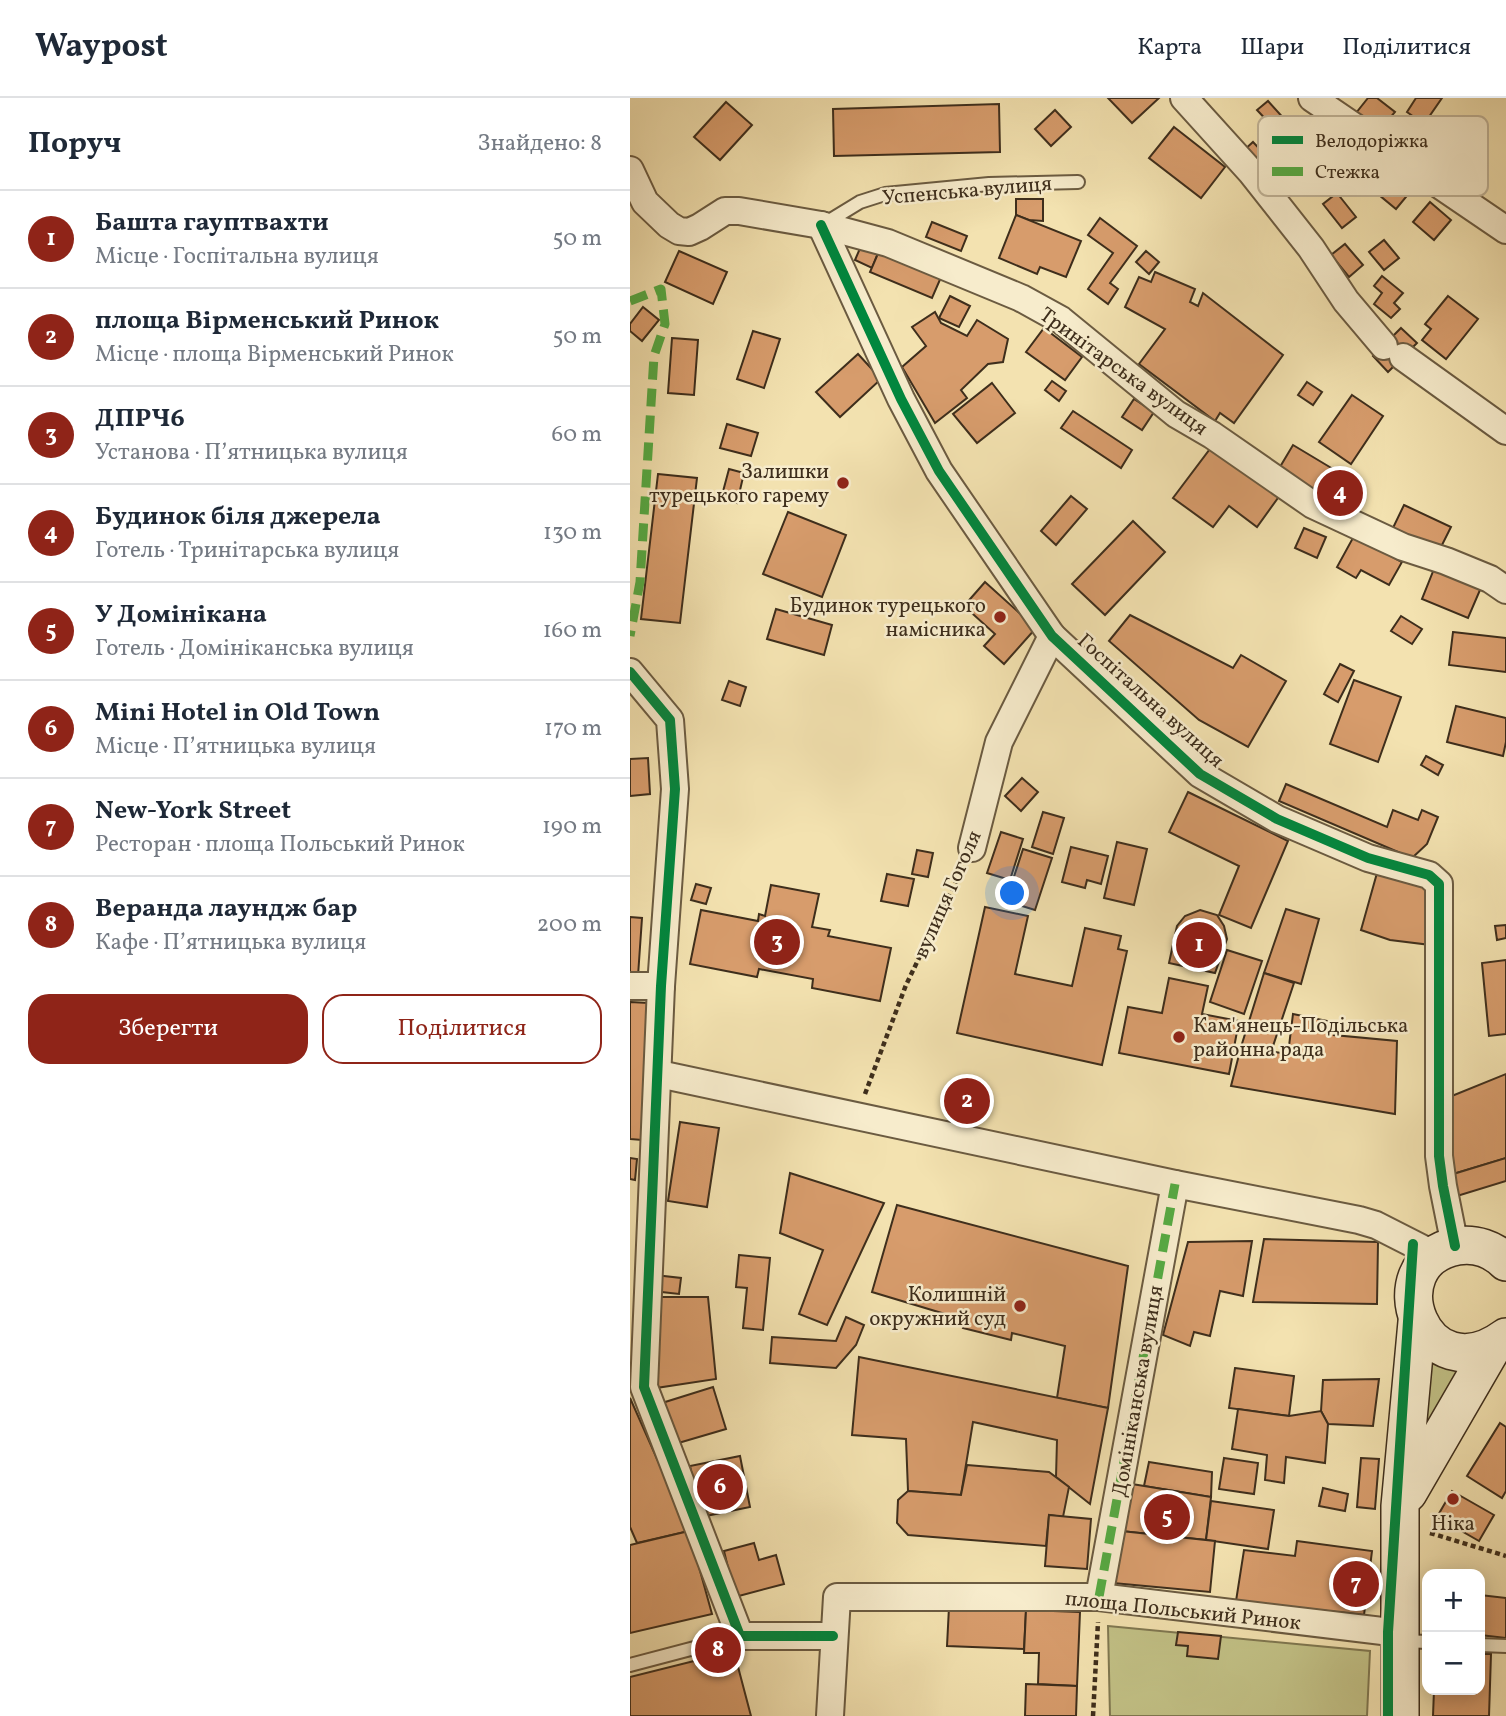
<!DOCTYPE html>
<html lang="uk">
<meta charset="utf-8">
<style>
:root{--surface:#fff;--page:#f6f6f7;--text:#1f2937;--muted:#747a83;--line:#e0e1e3;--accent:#8f2418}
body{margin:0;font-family:Vollkorn,serif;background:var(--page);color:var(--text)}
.controls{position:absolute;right:21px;bottom:21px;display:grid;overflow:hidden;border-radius:14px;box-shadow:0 4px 18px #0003}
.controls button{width:63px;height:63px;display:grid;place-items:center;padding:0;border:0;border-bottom:2px solid var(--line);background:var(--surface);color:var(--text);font:35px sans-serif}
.you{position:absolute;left:383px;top:796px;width:24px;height:24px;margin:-18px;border:5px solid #fff;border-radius:50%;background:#1a73e8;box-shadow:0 0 0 10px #1a73e833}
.badge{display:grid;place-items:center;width:46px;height:46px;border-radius:50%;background:var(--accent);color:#fff;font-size:23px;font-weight:700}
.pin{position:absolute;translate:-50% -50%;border:4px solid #fff;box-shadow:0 2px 7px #0006}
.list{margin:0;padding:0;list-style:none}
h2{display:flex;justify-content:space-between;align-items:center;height:91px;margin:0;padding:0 28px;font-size:30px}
h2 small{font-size:23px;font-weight:400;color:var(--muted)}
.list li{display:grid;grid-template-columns:46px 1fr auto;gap:21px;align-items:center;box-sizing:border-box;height:98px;padding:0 28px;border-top:2px solid var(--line)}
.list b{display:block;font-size:26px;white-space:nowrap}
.list p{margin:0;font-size:23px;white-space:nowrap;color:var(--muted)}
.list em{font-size:23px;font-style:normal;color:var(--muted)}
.actions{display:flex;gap:14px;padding:21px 28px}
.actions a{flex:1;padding:16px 0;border:2px solid var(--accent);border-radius:21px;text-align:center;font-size:24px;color:var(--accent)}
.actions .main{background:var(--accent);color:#fff}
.map{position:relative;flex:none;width:876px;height:1618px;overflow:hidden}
header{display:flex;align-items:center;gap:42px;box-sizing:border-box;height:98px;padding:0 35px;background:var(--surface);border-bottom:2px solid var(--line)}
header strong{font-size:33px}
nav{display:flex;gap:38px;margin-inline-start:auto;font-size:24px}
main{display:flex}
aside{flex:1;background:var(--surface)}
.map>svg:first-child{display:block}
</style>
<header>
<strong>Waypost</strong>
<nav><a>Карта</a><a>Шари</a><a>Поділитися</a></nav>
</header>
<main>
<aside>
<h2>Поруч<small>Знайдено: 8</small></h2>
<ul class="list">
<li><span class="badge">1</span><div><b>Башта гауптвахти</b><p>Місце · Госпітальна вулиця</p></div><em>50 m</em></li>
<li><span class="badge">2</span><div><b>площа Вірменський Ринок</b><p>Місце · площа Вірменський Ринок</p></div><em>50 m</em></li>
<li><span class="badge">3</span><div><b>ДПРЧ6</b><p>Установа · Пʼятницька вулиця</p></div><em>60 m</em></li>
<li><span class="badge">4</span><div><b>Будинок біля джерела</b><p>Готель · Тринітарська вулиця</p></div><em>130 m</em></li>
<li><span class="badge">5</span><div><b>У Домінікана</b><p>Готель · Домініканська вулиця</p></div><em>160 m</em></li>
<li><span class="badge">6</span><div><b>Mini Hotel in Old Town</b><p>Місце · Пʼятницька вулиця</p></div><em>170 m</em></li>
<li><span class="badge">7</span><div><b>New-York Street</b><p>Ресторан · площа Польський Ринок</p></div><em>190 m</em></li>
<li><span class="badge">8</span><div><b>Веранда лаундж бар</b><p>Кафе · Пʼятницька вулиця</p></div><em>200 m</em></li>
</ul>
<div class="actions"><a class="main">Зберегти</a><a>Поділитися</a></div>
</aside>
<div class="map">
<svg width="876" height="1618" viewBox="0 0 876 1618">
<rect width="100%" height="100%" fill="#f3e2b0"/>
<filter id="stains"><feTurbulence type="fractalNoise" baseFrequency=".00286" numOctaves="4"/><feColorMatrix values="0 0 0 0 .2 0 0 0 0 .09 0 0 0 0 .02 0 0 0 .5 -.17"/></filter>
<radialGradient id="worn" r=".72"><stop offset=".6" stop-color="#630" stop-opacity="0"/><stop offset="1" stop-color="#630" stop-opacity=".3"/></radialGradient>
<g fill="#c2c186" stroke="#807851" stroke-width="2">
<polygon points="796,1257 814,1270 837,1267 789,1359"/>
<polygon points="478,1528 740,1553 737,1618 480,1618"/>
</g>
<g fill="#d79c6c" stroke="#3e2e1c" stroke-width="2">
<polygon points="478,0 529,0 502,25"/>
<polygon points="738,0 747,0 765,14 749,33 726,15"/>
<polygon points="786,0 812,0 794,26 777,14"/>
<polygon points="638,3 666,34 656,43 627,12"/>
<polygon points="96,4 122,27 90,62 64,39"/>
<polygon points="369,6 370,54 204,58 203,11"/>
<polygon points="425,12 441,29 421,48 405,31"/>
<polygon points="544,29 595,69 571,100 519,60"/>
<polygon points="623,44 656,79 646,88 613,53"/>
<polygon points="758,74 781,93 766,111 743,92"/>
<polygon points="707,95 726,119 712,130 693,106"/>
<polygon points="386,101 413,101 413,123 399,122 386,117"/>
<polygon points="800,104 821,122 804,142 783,124"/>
<polygon points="386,117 451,143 436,179 410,169 407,176 369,160"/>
<polygon points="470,120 507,148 480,185 488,191 478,206 458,191 483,155 458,137"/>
<polygon points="302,124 337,138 331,153 296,139"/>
<polygon points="754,142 769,160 754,172 739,154"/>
<polygon points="715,146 733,167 719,179 701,157"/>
<polygon points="231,148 248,155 242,170 225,162"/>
<polygon points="250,151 312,177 302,200 240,174"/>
<polygon points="49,153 97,174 83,206 35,184"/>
<polygon points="516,153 529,164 519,176 506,164"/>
<polygon points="525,174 565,191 560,204 568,208 573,195 653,257 604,325 590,315 585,323 509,266 535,231 495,209 509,179 521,184"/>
<polygon points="752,178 773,195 764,205 770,211 761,220 744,206 752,195 744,188"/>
<polygon points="320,198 340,208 329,229 309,220"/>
<polygon points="818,198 848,221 816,261 792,242 801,231 795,226"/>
<polygon points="13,209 29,222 12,243 0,233 0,226"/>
<polygon points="305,214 311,225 337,238 347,222 378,241 373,264 358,266 331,292 337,300 305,325 272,269 296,248 282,229"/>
<polygon points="414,230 452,259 435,282 396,254"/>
<polygon points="771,230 787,245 758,274 743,258"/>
<polygon points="123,233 150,241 134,290 107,281"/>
<polygon points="42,240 68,242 64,297 38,295"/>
<polygon points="228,256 251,281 210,319 186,294"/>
<polygon points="422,283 436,293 429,303 415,292"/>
<polygon points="677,284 692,294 683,307 668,297"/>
<polygon points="362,285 385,315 347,345 323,316"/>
<polygon points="722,297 753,318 721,366 689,344"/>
<polygon points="504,301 524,314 512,332 492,319"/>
<polygon points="443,313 502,352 491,370 431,330"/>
<polygon points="97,326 128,335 121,358 90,350"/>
<polygon points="586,343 653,393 627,429 599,408 583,429 543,400"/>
<polygon points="663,347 733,389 717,416 647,374"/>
<polygon points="99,371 114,375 107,405 91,401"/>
<polygon points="28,376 67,380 50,525 11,521"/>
<polygon points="441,398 457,411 426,447 411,433"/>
<polygon points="774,407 821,429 808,455 761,434"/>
<polygon points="158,414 216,437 192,499 133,476"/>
<polygon points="503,423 535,454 475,517 442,486"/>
<polygon points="674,430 696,439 687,460 665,450"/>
<polygon points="724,438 772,464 759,487 731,472 726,480 707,469"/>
<polygon points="806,466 853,485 838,520 792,501"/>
<polygon points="355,484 406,530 374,566 354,548 365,536 334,508"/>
<polygon points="146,511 202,527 194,557 137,541"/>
<polygon points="500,517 603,570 611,557 656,583 618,649 569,622 479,543"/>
<polygon points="771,518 792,531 782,546 761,533"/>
<polygon points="823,534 876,540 876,574 819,567"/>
<polygon points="710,566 724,573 708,604 694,596"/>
<polygon points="724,582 771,599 748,664 700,646"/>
<polygon points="99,583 116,589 110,608 92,602"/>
<polygon points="826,608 876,620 876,644 873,658 817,644"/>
<polygon points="796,658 813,667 808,677 791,667"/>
<polygon points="18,660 20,696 0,698 0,661"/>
<polygon points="392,680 408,694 391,713 375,698"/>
<polygon points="656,686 757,729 763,712 788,722 792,712 808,719 797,746 782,760 649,703"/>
<polygon points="558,694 658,743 621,830 589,817 609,768 539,734"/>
<polygon points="413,714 434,720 423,756 402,749"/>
<polygon points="371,734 393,741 380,782 357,775"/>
<polygon points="487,744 517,751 504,807 474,800"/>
<polygon points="441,749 478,758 471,786 457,782 455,790 432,784"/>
<polygon points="393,751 422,760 405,812 376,803"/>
<polygon points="287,752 303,755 298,779 282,776"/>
<polygon points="747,775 800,789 801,847 760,842 731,832"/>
<polygon points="257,776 284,781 278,808 251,803"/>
<polygon points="66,786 81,790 76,806 61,802"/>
<polygon points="141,787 189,796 182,829 200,832 198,838 261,850 250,903 182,890 183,881 129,871 127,879 60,866 71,812 128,823 129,816 135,818"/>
<polygon points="355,809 398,818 385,876 442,888 455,830 491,838 488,851 497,853 472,967 327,935"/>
<polygon points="656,811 689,821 671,886 634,875"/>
<polygon points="570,812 587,817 594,828 597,841 585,875 539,865 547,828 555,818"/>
<polygon points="0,819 12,820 8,878 0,878"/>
<polygon points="876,827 876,840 867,842 865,828"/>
<polygon points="597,852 632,863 614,916 580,904"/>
<polygon points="876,862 876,936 859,938 852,865"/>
<polygon points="634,875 664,885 641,954 611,949"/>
<polygon points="539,880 578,888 572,916 609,923 599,976 489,955 498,909 532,915"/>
<polygon points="0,904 19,905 12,1042 0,1041"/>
<polygon points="663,916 707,925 704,937 767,943 765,1016 601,988 611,949 658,956"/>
<polygon points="876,976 876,1060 820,1077 812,1002"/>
<polygon points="50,1024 89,1030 77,1109 38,1103"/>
<polygon points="0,1060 7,1061 5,1082 0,1081"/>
<polygon points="876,1060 876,1083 827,1098 820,1077"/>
<polygon points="160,1075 254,1105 197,1227 169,1216 193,1152 150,1135"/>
<polygon points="267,1107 498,1168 478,1310 427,1300 435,1248 382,1235 381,1242 333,1230 335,1222 242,1194"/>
<polygon points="634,1141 748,1144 747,1206 623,1204"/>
<polygon points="622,1143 613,1198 590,1193 580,1238 564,1234 560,1248 533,1237 558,1144"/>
<polygon points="109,1157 140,1160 133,1232 113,1230 117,1190 106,1189"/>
<polygon points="25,1177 51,1180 49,1196 23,1193"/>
<polygon points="25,1199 78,1199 86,1281 26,1290"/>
<polygon points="216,1219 234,1227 226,1247 206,1270 140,1265 142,1239 206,1243"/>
<polygon points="229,1259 478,1310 460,1406 426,1379 427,1342 343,1324 331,1397 278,1393 276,1341 222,1337"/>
<polygon points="605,1270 664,1278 659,1318 599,1310"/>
<polygon points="749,1281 743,1328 698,1326 691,1313 693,1282"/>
<polygon points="83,1289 96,1331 45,1346 32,1305"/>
<polygon points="0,1300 59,1433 7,1445 0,1429"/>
<polygon points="608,1311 659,1318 691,1313 698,1326 695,1365 656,1359 654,1385 635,1382 637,1357 602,1351"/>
<polygon points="870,1325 876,1329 876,1393 872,1400 837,1378"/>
<polygon points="110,1358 120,1409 71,1419 60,1368"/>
<polygon points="594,1360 628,1365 624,1396 589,1391"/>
<polygon points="731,1360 749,1361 745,1411 727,1409"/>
<polygon points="519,1364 582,1374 581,1399 514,1388"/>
<polygon points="337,1367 419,1374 439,1389 433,1419 419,1417 416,1448 278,1437 267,1425 268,1402 278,1393 331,1397"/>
<polygon points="502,1386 581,1399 576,1442 491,1433"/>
<polygon points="693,1390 718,1396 715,1413 689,1408"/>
<polygon points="822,1393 864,1417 849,1443 807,1419"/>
<polygon points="581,1403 644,1412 638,1451 576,1442"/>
<polygon points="419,1417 461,1421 457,1471 415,1468"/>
<polygon points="59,1433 82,1516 0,1535 0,1447"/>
<polygon points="491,1433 585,1443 580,1494 483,1485"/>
<polygon points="667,1443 742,1453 734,1517 606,1503 614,1452 665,1458"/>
<polygon points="124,1445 129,1462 146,1457 154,1486 105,1499 94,1453"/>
<polygon points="850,1497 876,1500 876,1540 850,1537"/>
<polygon points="319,1509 396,1512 394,1551 317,1548"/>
<polygon points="396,1512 450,1514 447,1588 408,1586 409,1555 394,1555"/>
<polygon points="548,1534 591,1538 588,1561 557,1558 558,1548 546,1547"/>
<polygon points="850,1556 861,1556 859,1618 803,1618 804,1592 850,1592"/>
<polygon points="64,1563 107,1565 121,1618 0,1618 0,1579"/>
<polygon points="396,1586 447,1588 446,1618 395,1618"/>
</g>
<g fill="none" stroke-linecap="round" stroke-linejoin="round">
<g stroke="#6b5b41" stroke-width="16">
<g id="lane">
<polyline points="194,126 230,104 255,96 359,86 448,84"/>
<polyline points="774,1543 797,1544"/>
<polyline points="850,1547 876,1548"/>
<polyline points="0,1567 110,1538"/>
</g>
</g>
<g stroke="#6b5b41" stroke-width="30">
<g id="street">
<polyline points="554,0 621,74 681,150 716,203 754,248"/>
<polyline points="682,0 876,132"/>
<polyline points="0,72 15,104 39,127 49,133 59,134 70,129 95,113 109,113 191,127 258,145 391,200 431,222 546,316 582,337 683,407 773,449 816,463 860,481 876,492"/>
<polyline points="191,127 271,301 309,373 422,538 570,676 647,721 738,760 799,777 809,786 809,1058 813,1088 825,1148"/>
<polyline points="773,259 876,333"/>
<polyline points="0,574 40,622 45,691 31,888 14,1289 110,1538 203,1538"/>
<polyline points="342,750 369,644 422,538"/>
<polyline points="0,888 31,888"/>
<polyline points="29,976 545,1086 729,1122 746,1127 805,1157"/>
<polyline points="469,1499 545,1086"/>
<polyline points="200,1618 207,1499 469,1499 769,1535"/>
</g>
</g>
<g stroke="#3e2e1c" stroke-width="40">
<g id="secondary">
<path d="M876 1164C863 1151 845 1145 827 1148 743 1164 793 1300 876 1239"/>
<polyline points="778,1395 862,1250"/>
<polyline points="770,1618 770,1408 787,1224"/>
</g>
</g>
<g stroke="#3e2e1c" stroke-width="4.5" stroke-dasharray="5 3.5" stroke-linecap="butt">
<polyline points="235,996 276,887 331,773"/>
<polyline points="800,1435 876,1458"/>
<polyline points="463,1618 468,1524"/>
</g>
<use href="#lane" stroke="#f7eccc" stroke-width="12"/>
<use href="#street" stroke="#f7eccc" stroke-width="26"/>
<use href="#secondary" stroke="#f7eccc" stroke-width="37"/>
<g stroke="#55ab43" stroke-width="9" stroke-dasharray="18 9" stroke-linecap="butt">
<polyline points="0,203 31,191 35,226 24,258 10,484 0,538"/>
<polyline points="469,1499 545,1086"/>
</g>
<g stroke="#f7eccc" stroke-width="15">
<g id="cycleway">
<polyline points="191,127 271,301 309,373 422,538 570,676 647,721 738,760 799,777 809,786 809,1058 813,1088 825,1148"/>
<polyline points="0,574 40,622 45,691 31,888 14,1289 110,1538 203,1538"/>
<polyline points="758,1618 758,1534 783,1146"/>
</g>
</g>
<use href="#cycleway" stroke="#00873e" stroke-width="10"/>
</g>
<g fill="#8f2418" stroke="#f7eccc" stroke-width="2.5">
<circle cx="213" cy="385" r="7"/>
<circle cx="370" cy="519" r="7"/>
<circle cx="549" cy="939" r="7"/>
<circle cx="390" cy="1208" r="7"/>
<circle cx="823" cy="1401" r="7"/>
</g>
<g text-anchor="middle" stroke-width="5" stroke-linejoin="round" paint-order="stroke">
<g font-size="21" fill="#3e2e1c" stroke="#f7eccc">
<text transform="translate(337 92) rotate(-5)" y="7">Успенська вулиця</text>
<text transform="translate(494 273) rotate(36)" y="7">Тринітарська вулиця</text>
<text transform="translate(521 602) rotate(42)" y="7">Госпітальна вулиця</text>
<text transform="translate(317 796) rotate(-66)" y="7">вулиця Гоголя</text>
<text transform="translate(507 1293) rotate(-80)" y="7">Домініканська вулиця</text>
<text transform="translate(553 1512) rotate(6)" y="7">площа Польський Ринок</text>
</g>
<g font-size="21" fill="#3e2e1c" stroke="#f7eccc" text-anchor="end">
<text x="199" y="380">Залишки<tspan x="199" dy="24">турецького гарему</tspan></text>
<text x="356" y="514">Будинок турецького<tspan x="356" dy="24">намісника</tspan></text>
<text x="563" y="934" text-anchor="start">Кам'янець-Подільська<tspan x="563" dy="24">районна рада</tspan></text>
<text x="376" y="1203">Колишній<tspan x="376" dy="24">окружний суд</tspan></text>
<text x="823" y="1432" text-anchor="middle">Ніка</text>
</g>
</g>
<rect x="628" y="18" width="230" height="80" rx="10" fill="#f7eccc" stroke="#c0b397" stroke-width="2"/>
<rect x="642" y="38" width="31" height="8" fill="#00873e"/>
<rect x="642" y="69" width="31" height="9" fill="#55ab43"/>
<g font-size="19" fill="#3e2e1c">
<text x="685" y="49">Велодоріжка</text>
<text x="685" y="80">Стежка</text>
</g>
<rect width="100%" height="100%" filter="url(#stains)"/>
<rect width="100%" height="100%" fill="url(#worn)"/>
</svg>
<div class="controls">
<button>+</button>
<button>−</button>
</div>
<div class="you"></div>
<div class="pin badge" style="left:569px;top:847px">1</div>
<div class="pin badge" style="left:337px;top:1003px">2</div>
<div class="pin badge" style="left:147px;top:844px">3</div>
<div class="pin badge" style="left:710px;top:395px">4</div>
<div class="pin badge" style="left:537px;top:1419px">5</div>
<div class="pin badge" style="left:90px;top:1389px">6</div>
<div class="pin badge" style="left:726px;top:1486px">7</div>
<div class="pin badge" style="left:88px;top:1552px">8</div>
</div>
</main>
